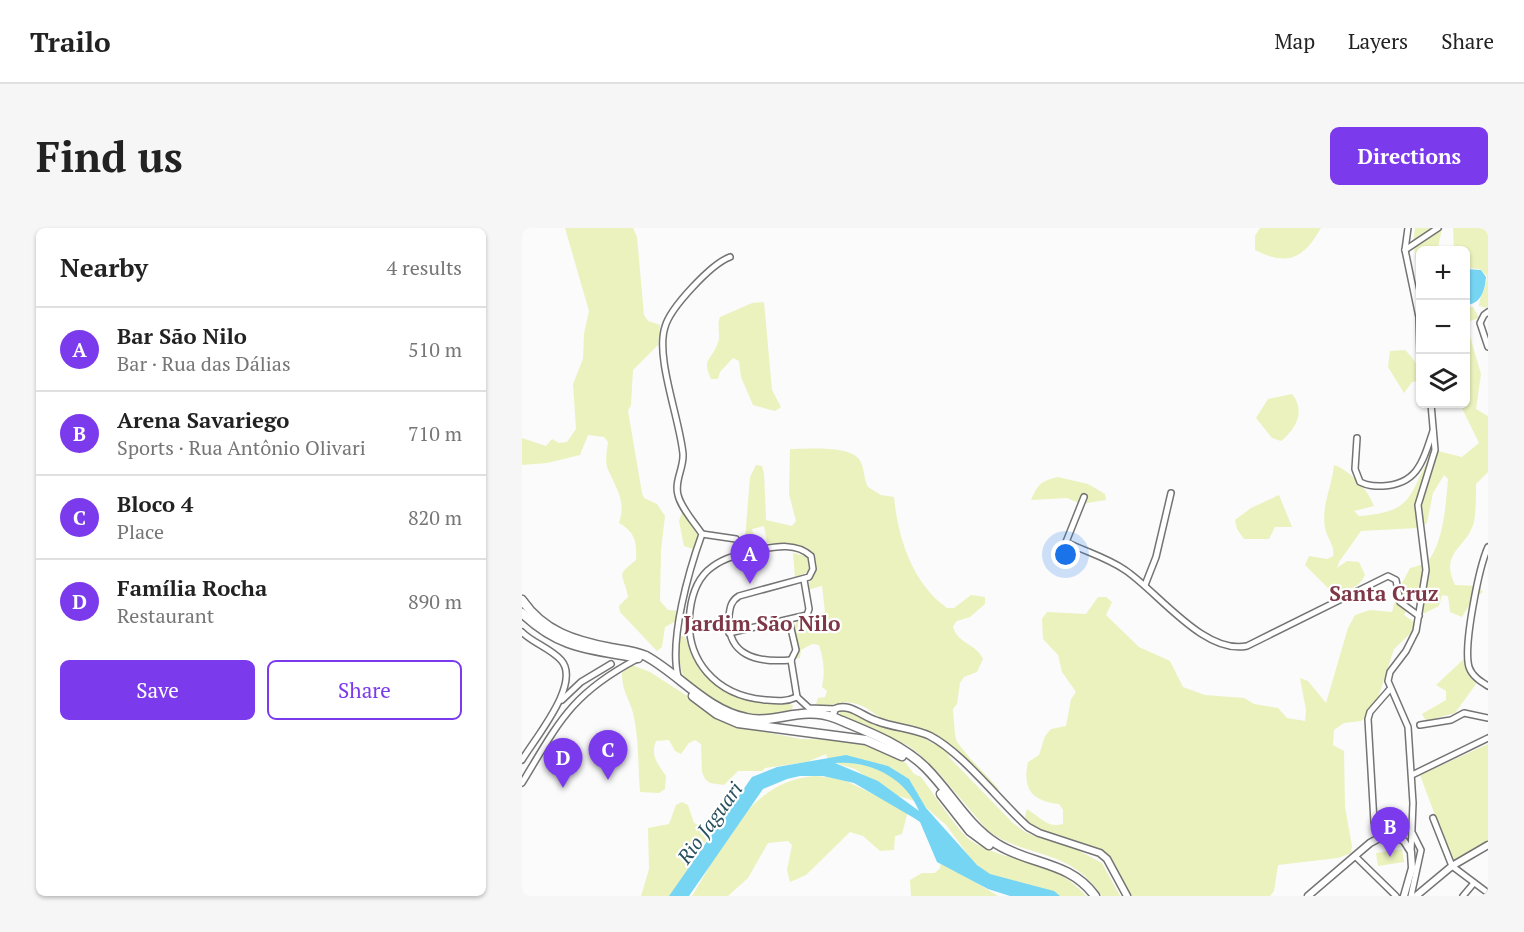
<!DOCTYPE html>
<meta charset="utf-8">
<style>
:root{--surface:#fff;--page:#f6f6f6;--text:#222;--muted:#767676;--line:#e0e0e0;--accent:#7c3aed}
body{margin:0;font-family:"PT Serif",serif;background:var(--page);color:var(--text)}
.controls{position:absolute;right:18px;top:18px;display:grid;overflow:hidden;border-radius:9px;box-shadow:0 2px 4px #0004}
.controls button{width:54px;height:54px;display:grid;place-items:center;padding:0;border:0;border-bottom:2px solid var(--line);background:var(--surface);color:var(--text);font:30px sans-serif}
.you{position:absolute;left:544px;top:327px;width:21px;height:21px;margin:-15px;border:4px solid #fff;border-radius:50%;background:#1a73e8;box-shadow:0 0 0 9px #1a73e833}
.badge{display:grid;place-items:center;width:39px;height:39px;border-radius:50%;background:var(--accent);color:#fff;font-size:20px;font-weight:700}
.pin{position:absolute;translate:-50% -50px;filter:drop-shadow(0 2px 3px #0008)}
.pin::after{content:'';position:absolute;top:32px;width:21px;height:18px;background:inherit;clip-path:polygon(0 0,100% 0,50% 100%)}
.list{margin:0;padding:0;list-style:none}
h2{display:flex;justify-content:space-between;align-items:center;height:78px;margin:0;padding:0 24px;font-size:26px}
h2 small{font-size:20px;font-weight:400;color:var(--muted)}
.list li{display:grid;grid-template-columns:39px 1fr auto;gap:18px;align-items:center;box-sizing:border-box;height:84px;padding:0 24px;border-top:2px solid var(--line)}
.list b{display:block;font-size:22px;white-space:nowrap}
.list p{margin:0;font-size:20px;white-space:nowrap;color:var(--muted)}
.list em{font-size:20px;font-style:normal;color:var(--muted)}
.actions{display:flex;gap:12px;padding:18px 24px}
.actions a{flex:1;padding:14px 0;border:2px solid var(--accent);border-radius:9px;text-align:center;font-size:21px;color:var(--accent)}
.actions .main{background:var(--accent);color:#fff}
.icon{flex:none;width:33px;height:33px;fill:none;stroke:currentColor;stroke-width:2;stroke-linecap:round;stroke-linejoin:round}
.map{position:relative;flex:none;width:966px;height:668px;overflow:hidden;border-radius:9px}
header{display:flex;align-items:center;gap:36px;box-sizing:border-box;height:84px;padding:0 30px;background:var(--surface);border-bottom:2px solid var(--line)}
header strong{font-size:28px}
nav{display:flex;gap:33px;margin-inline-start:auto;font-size:21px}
.intro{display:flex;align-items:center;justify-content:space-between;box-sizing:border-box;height:144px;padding:0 36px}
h1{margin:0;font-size:42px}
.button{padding:15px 27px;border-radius:9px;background:var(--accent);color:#fff;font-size:21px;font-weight:700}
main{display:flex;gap:36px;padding:0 36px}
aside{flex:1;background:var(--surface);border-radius:9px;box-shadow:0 2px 4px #0004}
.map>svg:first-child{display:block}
</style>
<header>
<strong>Trailo</strong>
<nav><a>Map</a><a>Layers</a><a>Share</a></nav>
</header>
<div class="intro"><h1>Find us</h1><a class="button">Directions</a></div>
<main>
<aside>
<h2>Nearby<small>4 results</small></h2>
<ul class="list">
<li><span class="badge">A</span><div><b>Bar São Nilo</b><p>Bar · Rua das Dálias</p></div><em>510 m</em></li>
<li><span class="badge">B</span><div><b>Arena Savariego</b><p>Sports · Rua Antônio Olivari</p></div><em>710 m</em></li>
<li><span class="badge">C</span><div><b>Bloco 4</b><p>Place</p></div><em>820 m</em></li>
<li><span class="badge">D</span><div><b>Família Rocha</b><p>Restaurant</p></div><em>890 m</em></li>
</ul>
<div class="actions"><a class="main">Save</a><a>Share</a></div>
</aside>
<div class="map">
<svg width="966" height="668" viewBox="0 0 966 668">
<rect width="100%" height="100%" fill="#fbfbfc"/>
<g fill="#ebf2bd">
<path d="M43 0H111L115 9 122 87 126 93 138 97 136 117 111 142 109 177 106 183 120 265 122 270 135 276 143 288 139 322 138 373 146 382 159 383 154 393 143 399 140 419 135 423 98 384 97 378 106 369C101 343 93 349 114 332 115 314 113 304 97 295 105 272 93 259 85 239 83 231 85 222 86 214L82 209 66 207 58 227 25 235 0 237V210L24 218 30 211 37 215 45 214 54 201 51 156 61 131 62 106 67 83Z"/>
<path d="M738 0H799C782 30 766 39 733 22V8Z"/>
<polygon points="893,0 920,0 916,20 918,22 898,22 898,57 891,14"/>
<path d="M931 0H966V80L957 78C957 68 965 60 965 48L958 41 944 40V22H932Z"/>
<path d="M242 74 250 162 259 179 253 183 231 177 219 149 217 133 211 130 198 144 196 151H189C180 130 188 134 195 117 200 108 194 98 198 89L230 75Z"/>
<path d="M944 79H951L957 90 948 93 947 105 959 146 954 181 966 188V244L954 256C954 268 954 282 952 294 945 320 917 324 933 357L956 358 961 364 950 372 940 389 928 384 926 368 920 367 917 378 899 387 895 363 882 387 892 394V402L872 421 852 482 839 493 822 495 812 502 811 517 822 523 823 579 830 618 829 625 816 630 756 637 752 663 748 668H605C588 638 586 625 550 619L580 635 598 668H580C547 619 508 632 466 603L416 544 396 525 385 517 318 488V481L321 479 351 495 397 507 413 517C401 504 383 502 367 495 355 489 346 478 331 475 319 472 311 478 300 479L294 476 296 470 303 469 305 463 300 459C303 445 302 432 297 417L290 416 279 422 278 430 271 431 275 424 271 403 275 392 303 384 300 358 285 362C290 338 303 342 284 319L245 315 242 298 230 301 234 320 226 321 223 312 228 249 234 237 240 238 242 245 244 292 270 298 274 293 267 266 268 221C285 221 326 217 337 231 343 239 341 250 346 259L359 267 372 269C376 310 390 355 425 380H432L449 367 463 369V376L448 389 435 393 431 398C434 415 455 416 461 431L455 444 442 449 438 455 435 476 431 481 433 507 435 514 447 529 477 561 472 565 438 533 425 527 491 595 503 604 520 611 508 603 503 588 505 581C517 588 526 601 541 596V582L537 576C511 573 500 562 506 534L517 527 523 508 529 501 544 498 549 471 554 464 540 444 536 427 521 411 520 391 525 384 564 386 576 369H584L590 374 584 387 617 419 648 433 661 459 683 467 722 470 732 476 756 480 765 490 783 493 784 482 778 450 786 453 804 475 826 400 833 387 848 382 870 384 876 363 888 340C896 338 904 336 909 329 922 308 924 275 926 251L922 247 911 265 905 295 895 300 839 303 817 334 815 340 825 333 837 334 843 347C835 363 825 362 808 362L783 337 787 328 805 331 811 328C813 318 805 310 803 300 799 278 810 259 812 237 829 243 846 262 852 278L832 283 837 288C896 284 885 265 912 222L940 229 957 215 938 176H944Z"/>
<path d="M883 122C893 132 898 139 896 153L890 154 882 165 866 139 868 123Z"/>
<path d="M770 166C784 183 774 201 759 213L750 210 734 190 746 171Z"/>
<path d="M536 249 566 256 583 266 584 272 559 276 545 270 509 272C516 256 519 253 536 249Z"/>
<polygon points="757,267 770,299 753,299 747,311 722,311 715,301 713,292 729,280"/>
<polygon points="161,281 176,302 174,322 162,318 157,293"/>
<polygon points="271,325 284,328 288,334 287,343 273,350"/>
<path d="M157 408H163C178 467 222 465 271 477L269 484C230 493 220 489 186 469 177 464 166 460 162 449 156 437 157 422 157 408Z"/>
<polygon points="944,429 954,456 933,485 904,493 900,486 924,472 924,463 914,457"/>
<path d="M110 437 128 444 212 498 279 511 340 512 384 535 392 546 399 549C409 562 436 603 448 612 483 636 531 629 564 668H536L519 660 500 658 464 645 449 631 424 597 399 575 367 565 333 541 306 533 304 526 285 534 243 540 240 543H216L202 557 188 555 183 551 180 544 179 516 173 512 167 515 159 526 153 523 147 512 134 513C128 528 136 536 144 548L143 561 137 565 118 564C116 539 117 510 111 485 107 469 100 464 100 445Z"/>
<polygon points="966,516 966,614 930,633 898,547"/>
<path d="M292 548 318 550 386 583 380 606 373 608 372 622 358 623 341 608 328 604 284 647 268 654 265 642 270 617 266 613 246 615 226 650 206 668H170C201 618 226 554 292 548Z"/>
<polygon points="160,574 166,577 172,595 184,600 188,606 151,668 119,668 127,641 126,600 147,596 154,577"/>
<polygon points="880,621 882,634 856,638 854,625"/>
<polygon points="419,633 476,668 389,668 388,652 400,645 413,645 418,640"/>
</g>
<g fill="#77d5f4" fill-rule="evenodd">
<path d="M944 41 959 42 964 49C963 62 959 76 944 77Z"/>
<path d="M324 527 366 538 387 551 404 580 455 637 468 646 532 663 538 668H488L466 661 415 634 398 594 392 590 332 555 301 548H278L265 551 241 561 167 668H147L230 549 255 539ZM313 535C348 532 384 550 397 583L356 553Z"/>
</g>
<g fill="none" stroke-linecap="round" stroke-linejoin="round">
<g stroke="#747475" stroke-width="8">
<g id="minor">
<polyline points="886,0 883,22 897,89 898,127"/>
<polyline points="883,22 916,0"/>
<polyline points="966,84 962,87 958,95 966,119"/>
<path d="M835 210 833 241 838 254C846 258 852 258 861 258 896 256 901 233 911 203"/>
<path d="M562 269 544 314C564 324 584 329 603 342 636 364 682 427 725 418L866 348 874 352 878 374 897 388"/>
<polyline points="180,306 214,311 224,325"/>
<path d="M966 319C957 339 941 418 947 439 950 448 958 453 966 458"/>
<polyline points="623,357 634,329 649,265"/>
<polyline points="267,392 274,422 269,432"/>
<path d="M0 404C11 415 28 420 39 432 60 455 13 510 0 532"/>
<polyline points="207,405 285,387 287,381 282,352"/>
<path d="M269 432C235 435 204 428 207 388 208 379 209 373 217 368L287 349 291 341 289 328C275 315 255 318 237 322 222 325 203 329 190 339 176 349 170 366 168 383 162 432 194 468 244 472 255 473 264 474 275 469"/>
<polyline points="269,432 275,469"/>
<path d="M156 449C147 411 167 342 180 306 172 294 159 280 156 267 152 253 162 240 161 226 158 192 133 129 143 99 148 80 189 36 208 29"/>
<polyline points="275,469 287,480 313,481"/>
<polyline points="40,472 59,454 89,436"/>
<polyline points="898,497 929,492 942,485 966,490"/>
<polyline points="890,547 966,510"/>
<path d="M0 555C37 494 49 466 115 431"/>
<polyline points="911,590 930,638 966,665"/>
<polyline points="856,610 852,594 846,491 848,484 868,461"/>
<polyline points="889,624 891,575 886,499 866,453 868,444 884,423 894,403 904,342 896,277 913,222 909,176"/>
<polyline points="833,628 874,668"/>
<polyline points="889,668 899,622 891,606"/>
<polyline points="941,668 952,655"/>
</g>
</g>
<g stroke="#747475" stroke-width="9">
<g id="tertiary">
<path d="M310 489 313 481C327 474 341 489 355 493 373 500 391 500 408 508 441 525 477 573 506 599L517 605 578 625 585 631 605 668"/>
<polyline points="786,668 848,615 861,608 869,607 882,613 889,624 890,640 882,668"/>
<polyline points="894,668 930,638 966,617"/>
</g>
</g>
<g stroke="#747475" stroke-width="11">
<g id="primary">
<path d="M0 372C22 404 53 413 89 420 101 422 113 423 124 428 158 447 185 482 224 490 252 497 280 477 313 490 344 503 380 516 404 540 429 565 445 597 475 616 508 637 548 633 573 668"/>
<path d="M0 385C37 421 68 421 116 430"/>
<polyline points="171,468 195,486 216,495 344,512 380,528"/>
<polyline points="419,566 448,603 467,617"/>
</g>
</g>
<use href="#minor" stroke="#fff" stroke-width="5"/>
<use href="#tertiary" stroke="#fff" stroke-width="6"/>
<use href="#primary" stroke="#fff" stroke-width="8"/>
</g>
<g text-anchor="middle" stroke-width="4.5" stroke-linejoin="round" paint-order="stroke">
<g font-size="20" font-style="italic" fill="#27505e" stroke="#fff">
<text transform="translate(188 595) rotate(-54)" y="7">Rio Jaguari</text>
</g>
<g font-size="21" font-weight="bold" fill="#7e3746" stroke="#fff">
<text x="862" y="373">Santa Cruz</text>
<text x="240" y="403">Jardim São Nilo</text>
</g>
</g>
</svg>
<div class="controls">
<button>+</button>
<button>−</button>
<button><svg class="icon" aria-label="layers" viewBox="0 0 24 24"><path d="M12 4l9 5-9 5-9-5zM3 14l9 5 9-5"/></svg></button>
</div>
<div class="you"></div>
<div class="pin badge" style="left:228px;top:356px">A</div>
<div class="pin badge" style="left:868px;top:629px">B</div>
<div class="pin badge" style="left:86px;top:552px">C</div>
<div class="pin badge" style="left:41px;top:560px">D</div>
</div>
</main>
